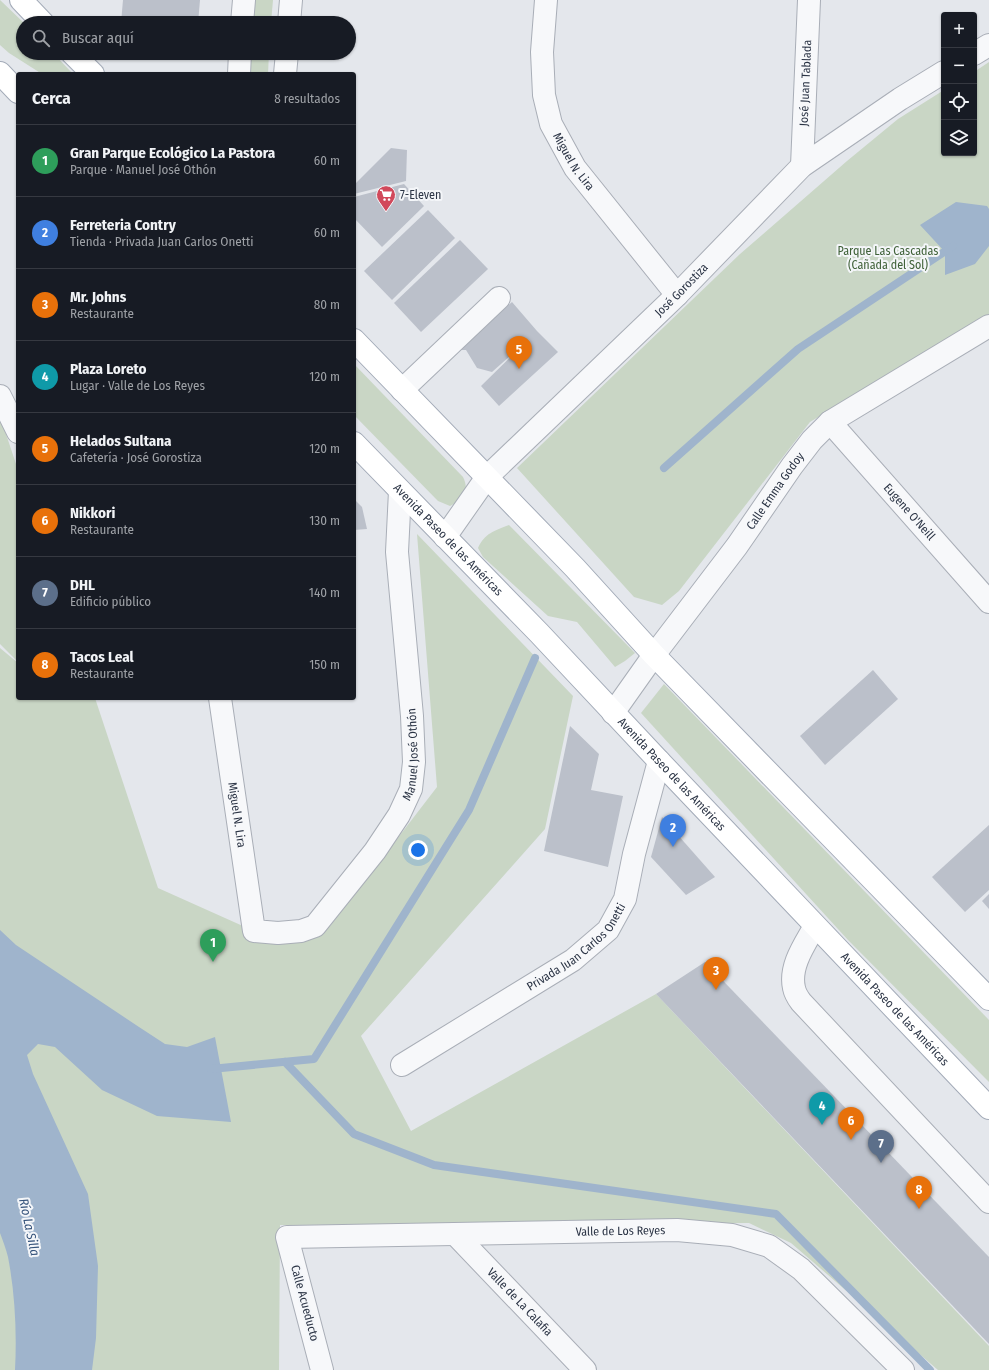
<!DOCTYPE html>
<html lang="es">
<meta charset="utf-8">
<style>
:root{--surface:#171b24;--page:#20242c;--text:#f1f3f6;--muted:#9ea1a6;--line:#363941;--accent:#d1495b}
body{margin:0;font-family:"Fira Sans Condensed",sans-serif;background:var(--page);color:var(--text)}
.controls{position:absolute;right:12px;top:12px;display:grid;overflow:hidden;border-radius:4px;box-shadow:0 1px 3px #0004}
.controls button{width:36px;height:36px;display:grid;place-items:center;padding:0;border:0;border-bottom:1px solid var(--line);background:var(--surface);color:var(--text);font:20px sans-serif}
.you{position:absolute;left:418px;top:850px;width:14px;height:14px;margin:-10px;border:3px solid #fff;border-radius:50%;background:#1a73e8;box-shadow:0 0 0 6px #1a73e833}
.badge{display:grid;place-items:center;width:26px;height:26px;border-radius:50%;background:var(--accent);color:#fff;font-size:13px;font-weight:700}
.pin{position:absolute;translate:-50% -33px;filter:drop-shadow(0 1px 2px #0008)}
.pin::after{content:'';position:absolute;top:21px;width:14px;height:12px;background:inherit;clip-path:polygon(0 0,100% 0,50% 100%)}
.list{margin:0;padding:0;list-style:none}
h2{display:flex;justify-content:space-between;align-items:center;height:52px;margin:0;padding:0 16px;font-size:17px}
h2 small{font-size:13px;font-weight:400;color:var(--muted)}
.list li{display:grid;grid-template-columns:26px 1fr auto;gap:12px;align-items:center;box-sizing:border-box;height:72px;padding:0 16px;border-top:1px solid var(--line)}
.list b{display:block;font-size:15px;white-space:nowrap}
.list p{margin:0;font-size:13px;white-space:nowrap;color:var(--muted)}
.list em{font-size:13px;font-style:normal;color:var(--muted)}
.icon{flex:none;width:22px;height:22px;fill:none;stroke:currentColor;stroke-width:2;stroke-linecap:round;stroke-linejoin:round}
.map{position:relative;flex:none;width:989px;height:1370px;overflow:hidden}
.search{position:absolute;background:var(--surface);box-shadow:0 1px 3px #0004;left:16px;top:16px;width:340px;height:44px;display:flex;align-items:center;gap:10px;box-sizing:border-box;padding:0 14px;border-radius:22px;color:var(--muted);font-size:15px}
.panel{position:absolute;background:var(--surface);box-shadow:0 1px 3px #0004;left:16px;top:72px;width:340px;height:628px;border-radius:4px}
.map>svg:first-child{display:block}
</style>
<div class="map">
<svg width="989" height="1370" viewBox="0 0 989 1370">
<rect width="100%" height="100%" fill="#e4e7ec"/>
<g fill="#c9d6c5">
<polygon points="0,0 24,23 23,53 53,53 73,74 42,74 9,53 0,45"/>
<polygon points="248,0 273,0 271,23 247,23"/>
<polygon points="245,53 269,53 268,74 243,74"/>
<polygon points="989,62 989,314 810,422 679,591 662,605 634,597 517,468 740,254 847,161 898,119 944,90 944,153 974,153 974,72"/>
<path d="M354 364 463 477C470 491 463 499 450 506L438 501 354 415Z"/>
<polygon points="0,416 18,470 18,662 0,644"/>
<path d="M509 525 635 653 625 661 615 667 577 622 548 616 483 557 478 548C485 533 494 531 509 525Z"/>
<polygon points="417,534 573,696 545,829 361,1036 411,1131 656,994 989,1346 989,1370 938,1370 791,1243 749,1223 280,1225 279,1370 0,1370 0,648 18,663 18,698 95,698 158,888 254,931 330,926 437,787"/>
<polygon points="664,684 989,1020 989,1082 848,940 641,713"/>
</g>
<g fill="#9fb4cc">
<polygon points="956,202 987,206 989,209 989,246 975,264 945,275 945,252 920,225"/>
<path d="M0 930 16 945 139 1027 165 1044 187 1047 215 1037 231 1122 157 1116 102 1090 55 1047 38 1044 27 1055 33 1074 88 1194 98 1266 96 1338 92 1370H15C17 1333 15 1293 8 1257 6 1249 3 1241 0 1233Z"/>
</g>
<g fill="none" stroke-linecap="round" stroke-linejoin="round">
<g stroke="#9fb4cc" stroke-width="8">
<polyline points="664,468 798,349 953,246"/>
<polyline points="285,1062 354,1134 434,1165 776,1214 930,1370"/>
<polyline points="211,1069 314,1059 469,810 535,658"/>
</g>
</g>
<g fill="#bbc0ca">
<polygon points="123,0 200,0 198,23 121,23"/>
<polygon points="391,148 407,150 406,181 354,194 354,185"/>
<polygon points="404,184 424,206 382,247 354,218 354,197"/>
<polygon points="428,210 455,238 392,300 364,271"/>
<polygon points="460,240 488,269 421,332 394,303"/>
<polygon points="512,302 537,331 558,352 499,406 481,386 530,338 492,372 477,368 466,350 458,350"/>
<polygon points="354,499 362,507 367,529 354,530"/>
<polygon points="873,670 898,699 825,765 800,736"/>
<polygon points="570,726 599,754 591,790 623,796 608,867 544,851"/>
<polygon points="662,817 715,877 686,895 651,857"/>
<polygon points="989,825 989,890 965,912 932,877"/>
<polygon points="989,894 989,909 982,901"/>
<polygon points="705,962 989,1257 989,1344 656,994"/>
</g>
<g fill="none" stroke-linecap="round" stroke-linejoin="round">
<g stroke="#a9aeb7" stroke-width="24">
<g id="minor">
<path id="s1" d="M546 0 542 52 544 95 551 124 575 168 677 295"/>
<polyline points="242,23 244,0"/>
<polyline points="289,23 291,0"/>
<polyline points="974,54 989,45"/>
<polyline points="239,74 240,53"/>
<polyline points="285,74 287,53"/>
<path id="s2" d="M802 166 809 0"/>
<polyline points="402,390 499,298"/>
<polyline points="0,396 18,432"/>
<path id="s3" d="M830 422 989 602"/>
<path id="s4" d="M445 537 487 477 677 295 802 166 900 99 944 72"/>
<path id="s5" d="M220 698 254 931 278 933 301 931 315 926 375 851 399 815 411 789 414 762 412 716 397 552 400 491"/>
<path id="s6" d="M613 713 654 655 737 546 792 466 812 440 830 422 989 326"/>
<path d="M815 926C805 944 789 966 794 988 795 993 798 998 801 1002L989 1202"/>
<path id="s7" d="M402 1065 573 960 608 930 625 899 634 854 659 761"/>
<path id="s8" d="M455 1234 585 1370"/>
<path id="s9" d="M322 1370 287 1237 677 1230 732 1235 769 1246 801 1269 903 1370"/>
</g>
</g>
<g stroke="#a3abb8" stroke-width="24">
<g id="major">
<polyline points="21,0 43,23"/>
<polyline points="72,53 93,74"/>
<polyline points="0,73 18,92"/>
<polyline points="354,340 575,568 654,655 989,999"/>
<path id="s10" d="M354 443 539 633 659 761 989 1108"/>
</g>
</g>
<use href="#minor" stroke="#f7f8fa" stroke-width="22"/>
<use href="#major" stroke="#fff" stroke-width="22"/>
</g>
<defs>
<g id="supermarket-pin" transform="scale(1)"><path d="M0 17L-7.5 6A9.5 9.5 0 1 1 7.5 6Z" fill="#d1495b" stroke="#f4f6f9"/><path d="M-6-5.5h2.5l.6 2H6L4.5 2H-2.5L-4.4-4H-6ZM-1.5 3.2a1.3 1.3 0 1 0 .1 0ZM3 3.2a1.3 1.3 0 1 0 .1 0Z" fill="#fff"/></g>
</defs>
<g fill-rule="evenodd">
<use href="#supermarket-pin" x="386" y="195"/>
</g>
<g text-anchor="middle" stroke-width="4" stroke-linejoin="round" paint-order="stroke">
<g font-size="12" fill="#2b3445" stroke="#f4f6f9">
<text dy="4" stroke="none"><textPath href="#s2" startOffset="83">José Juan Tablada</textPath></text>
<text dy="4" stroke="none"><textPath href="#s1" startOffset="169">Miguel N. Lira</textPath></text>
<text dy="4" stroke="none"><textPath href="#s4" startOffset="343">José Gorostiza</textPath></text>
<text dy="4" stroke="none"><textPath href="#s6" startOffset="275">Calle Emma Godoy</textPath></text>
<text dy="4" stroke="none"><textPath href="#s3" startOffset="120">Eugene O'Neill</textPath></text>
<text dy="4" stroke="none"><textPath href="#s10" startOffset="135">Avenida Paseo de las Américas</textPath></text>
<text dy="4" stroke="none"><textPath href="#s5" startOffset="500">Manuel José Othón</textPath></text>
<text dy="4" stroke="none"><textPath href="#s10" startOffset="459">Avenida Paseo de las Américas</textPath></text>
<text dy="4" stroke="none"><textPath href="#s5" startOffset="118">Miguel N. Lira</textPath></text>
<text dy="4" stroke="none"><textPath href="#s7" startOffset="212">Privada Juan Carlos Onetti</textPath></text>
<text dy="4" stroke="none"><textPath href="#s10" startOffset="783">Avenida Paseo de las Américas</textPath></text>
<text dy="4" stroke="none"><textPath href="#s9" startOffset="471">Valle de Los Reyes</textPath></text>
<text dy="4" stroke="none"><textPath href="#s8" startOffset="94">Valle de La Calafia</textPath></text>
<text transform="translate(305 1303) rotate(75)" y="4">Calle Acueducto</text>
</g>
<g font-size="12" fill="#2b3445" stroke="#f4f6f9" text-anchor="start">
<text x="400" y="199">7-Eleven</text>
</g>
<g font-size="12" fill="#3f6138" stroke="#f4f6f9">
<text x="888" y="255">Parque Las Cascadas<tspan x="888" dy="14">(Cañada del Sol)</tspan></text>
</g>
<g font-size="13" font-style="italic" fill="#34527a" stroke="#f4f6f9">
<text transform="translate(30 1227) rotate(78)" y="5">Río La Silla</text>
</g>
</g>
</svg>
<div class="controls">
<button>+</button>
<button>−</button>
<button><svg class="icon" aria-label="locate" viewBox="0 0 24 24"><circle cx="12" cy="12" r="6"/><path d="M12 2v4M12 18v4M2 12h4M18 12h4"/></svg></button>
<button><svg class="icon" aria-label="layers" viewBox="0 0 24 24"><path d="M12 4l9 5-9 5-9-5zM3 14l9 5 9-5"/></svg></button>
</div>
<div class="you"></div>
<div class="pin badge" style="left:213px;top:962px;background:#2e9e5b">1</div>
<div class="pin badge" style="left:673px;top:847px;background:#3f7fe0">2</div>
<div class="pin badge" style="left:716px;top:990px;background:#e8710a">3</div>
<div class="pin badge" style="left:822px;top:1125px;background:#0f9aa8">4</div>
<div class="pin badge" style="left:519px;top:369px;background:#e8710a">5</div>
<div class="pin badge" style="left:851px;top:1140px;background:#e8710a">6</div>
<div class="pin badge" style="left:881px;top:1163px;background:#5c6f8a">7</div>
<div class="pin badge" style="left:919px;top:1209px;background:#e8710a">8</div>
<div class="search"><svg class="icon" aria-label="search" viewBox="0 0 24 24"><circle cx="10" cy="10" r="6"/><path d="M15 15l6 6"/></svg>Buscar aquí</div>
<section class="panel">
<h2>Cerca<small>8 resultados</small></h2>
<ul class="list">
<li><span class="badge" style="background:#2e9e5b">1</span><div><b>Gran Parque Ecológico La Pastora</b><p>Parque · Manuel José Othón</p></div><em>60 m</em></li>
<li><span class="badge" style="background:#3f7fe0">2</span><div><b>Ferreteria Contry</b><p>Tienda · Privada Juan Carlos Onetti</p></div><em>60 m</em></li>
<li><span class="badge" style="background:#e8710a">3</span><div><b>Mr. Johns</b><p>Restaurante</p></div><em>80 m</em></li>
<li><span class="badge" style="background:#0f9aa8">4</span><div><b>Plaza Loreto</b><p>Lugar · Valle de Los Reyes</p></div><em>120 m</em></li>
<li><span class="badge" style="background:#e8710a">5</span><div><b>Helados Sultana</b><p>Cafetería · José Gorostiza</p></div><em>120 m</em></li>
<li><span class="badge" style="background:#e8710a">6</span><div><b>Nikkori</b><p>Restaurante</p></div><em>130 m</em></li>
<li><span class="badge" style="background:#5c6f8a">7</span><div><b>DHL</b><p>Edificio público</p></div><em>140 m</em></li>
<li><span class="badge" style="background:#e8710a">8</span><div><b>Tacos Leal</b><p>Restaurante</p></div><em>150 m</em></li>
</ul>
</section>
</div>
